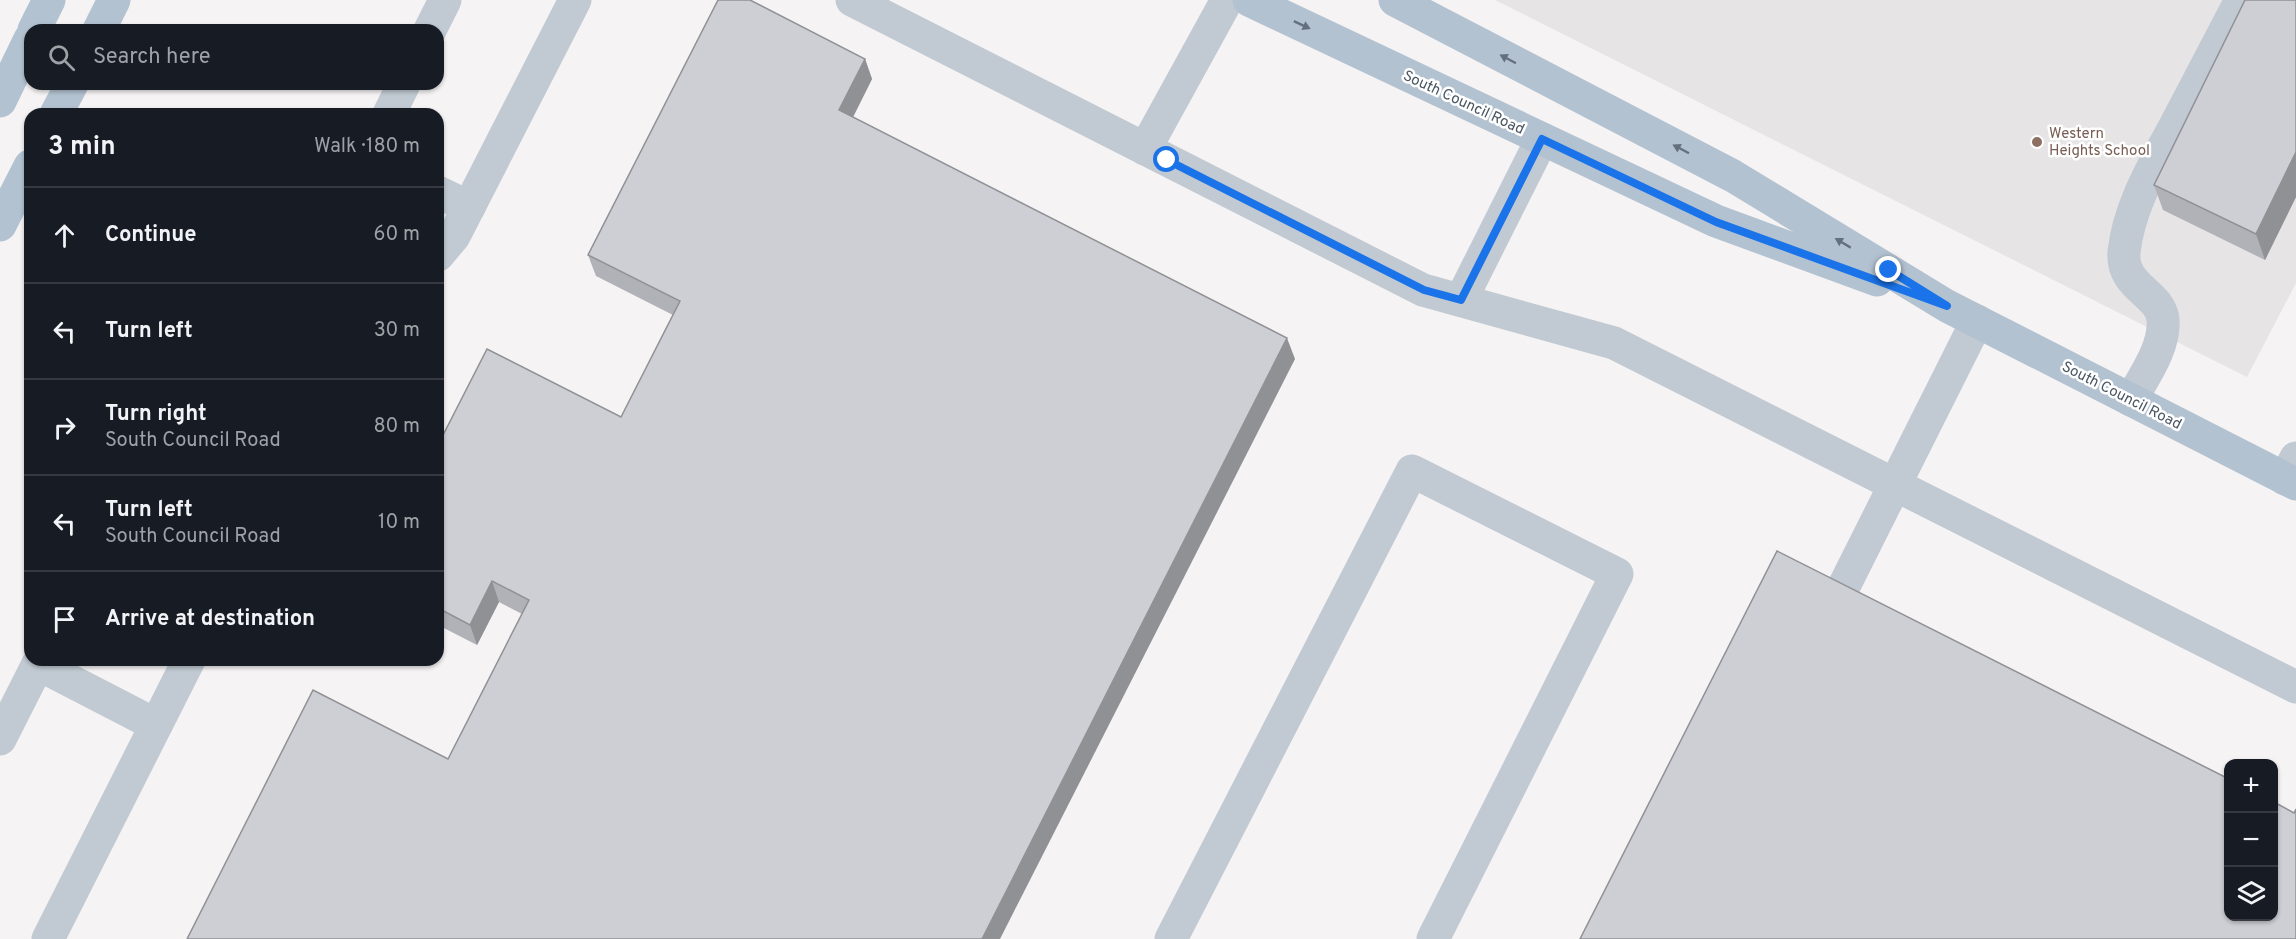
<!DOCTYPE html>
<meta charset="utf-8">
<style>
:root{--surface:#171b24;--page:#242831;--text:#f1f3f6;--muted:#9ea1a6;--line:#363941}
body{margin:0;font-family:Overpass,sans-serif;background:var(--page);color:var(--text)}
.controls{position:absolute;right:18px;bottom:18px;display:grid;overflow:hidden;border-radius:12px;box-shadow:0 2px 4px #0004}
.controls button{width:54px;height:54px;display:grid;place-items:center;padding:0;border:0;border-bottom:2px solid var(--line);background:var(--surface);color:var(--text);font:30px sans-serif}
.stop{position:absolute;width:18px;height:18px;margin:-14px;border:4px solid #1a73e8;border-radius:50%;background:#fff}
.stop.end{background:#1a73e8;border-color:#fff;box-shadow:0 2px 6px #0008}
.list{margin:0;padding:0;list-style:none}
h2{display:flex;justify-content:space-between;align-items:center;height:78px;margin:0;padding:0 24px;font-size:26px}
h2 small{font-size:20px;font-weight:400;color:var(--muted)}
.list li{display:grid;grid-template-columns:39px 1fr auto;gap:18px;align-items:center;box-sizing:border-box;height:96px;padding:0 24px;border-top:2px solid var(--line)}
.list b{display:block;font-size:22px;white-space:nowrap}
.list p{margin:0;font-size:20px;white-space:nowrap;color:var(--muted)}
.list em{font-size:20px;font-style:normal;color:var(--muted)}
.icon{flex:none;width:33px;height:33px;fill:none;stroke:currentColor;stroke-width:2;stroke-linecap:round;stroke-linejoin:round}
.map{position:relative;flex:none;width:2296px;height:939px;overflow:hidden}
.search{position:absolute;background:var(--surface);box-shadow:0 2px 4px #0004;left:24px;top:24px;width:420px;height:66px;display:flex;align-items:center;gap:15px;box-sizing:border-box;padding:0 21px;border-radius:18px;color:var(--muted);font-size:22px}
.panel{position:absolute;background:var(--surface);box-shadow:0 2px 4px #0004;left:24px;top:108px;width:420px;height:558px;border-radius:18px}
.map>svg:first-child{display:block}
</style>
<div class="map">
<svg width="2296" height="939" viewBox="0 0 2296 939">
<rect width="100%" height="100%" fill="#f5f3f3"/>
<polygon fill="#e6e4e5" points="1495,0 2296,0 2296,283 2247,377"/>
<g fill="none" stroke-linecap="round" stroke-linejoin="round">
<g stroke="#c1cad2" stroke-width="33">
<polyline points="852,0 1423,290 1614,343 2296,687"/>
<polyline points="430,30 445,0"/>
<polyline points="389,114 404,84"/>
<polyline points="1145,149 1227,0"/>
<polyline points="438,192 469,207"/>
<polyline points="438,255 454,236 575,0"/>
<polyline points="1461,300 1542,139"/>
<path d="M2131 400C2144 376 2165 348 2163 320 2161 293 2121 288 2124 252 2129 206 2154 165 2175 126 2197 84 2219 42 2241 0"/>
<polyline points="2285,479 2296,458"/>
<polyline points="1838,598 1977,321"/>
<polyline points="38,664 156,725"/>
<polyline points="0,739 40,660"/>
<polyline points="48,939 189,660"/>
<polyline points="1171,939 1412,471 1617,574 1433,939"/>
</g>
<g stroke="#b3c2d1" stroke-width="33">
<polyline points="1249,0 1716,221 1877,280"/>
<polyline points="1395,0 1733,176 1947,306 2296,484"/>
<polyline points="34,30 49,0"/>
<polyline points="99,30 114,0"/>
<polyline points="0,101 30,39"/>
<polyline points="56,114 72,84"/>
<polyline points="0,225 30,166"/>
</g>
</g>
<g fill="#b0b2b7">
<polygon points="2296,0 2296,197 2265,260 2163,210 2154,185"/>
<polygon points="865,59 872,79 853,117 1295,359 448,759 522,614 499,602 477,645 438,625 438,445 621,417 673,315 596,276 588,255"/>
</g>
<g fill="#909195">
<polygon points="865,59 872,79 846,131 839,110"/>
<polygon points="2296,152 2296,197 2265,260 2256,234"/>
<polygon points="1287,338 1295,359 1000,939 982,939"/>
<polygon points="492,581 499,602 477,645 470,625"/>
</g>
<g fill="#cdcfd5" stroke="#909195" stroke-width="1.5">
<polygon points="718,0 750,0 865,59 839,110 1287,338 982,939 187,939 313,690 448,759 529,600 492,581 470,625 438,608 438,445 487,349 621,417 680,301 588,255"/>
<polygon points="2245,0 2296,0 2296,152 2256,234 2154,185"/>
<polygon points="1777,551 2229,779 2229,916 2274,916 2274,802 2294,813 2296,809 2296,939 1580,939"/>
</g>
<defs><path id="oneway-solid" d="M-6-.8H1V-3.2L6.5 0L1 3.2V.8H-6Z" transform="scale(1.5)"/></defs>
<g fill="#64717d">
<use href="#oneway-solid" transform="translate(1302 25) rotate(25)"/>
<use href="#oneway-solid" transform="translate(1508 59) rotate(-152)"/>
<use href="#oneway-solid" transform="translate(1681 149) rotate(-152)"/>
<use href="#oneway-solid" transform="translate(1843 243) rotate(-149)"/>
</g>
<g fill="none" stroke-linecap="round" stroke-linejoin="round">
<polyline stroke="#1a73e8" stroke-width="8" points="1167,160 1424,290 1461,300 1542,139 1716,222 1947,306 1889,270"/>
</g>
<circle fill="#8d6e63" stroke="#fff" stroke-width="2" cx="2037" cy="142" r="6"/>
<g text-anchor="middle" stroke-width="5" stroke-linejoin="round" paint-order="stroke">
<g font-size="15" fill="#4a5661" stroke="#fff">
<text transform="translate(1464 102) rotate(25)" y="5">South Council Road</text>
<text transform="translate(2122 395) rotate(27)" y="5">South Council Road</text>
</g>
<g font-size="15" fill="#785e54" stroke="#fff" text-anchor="start">
<text x="2049" y="138">Western<tspan x="2049" dy="17">Heights School</tspan></text>
</g>
</g>
</svg>
<div class="controls">
<button>+</button>
<button>−</button>
<button><svg class="icon" aria-label="layers" viewBox="0 0 24 24"><path d="M12 4l9 5-9 5-9-5zM3 14l9 5 9-5"/></svg></button>
</div>
<div class="stop" style="left:1167px;top:160px"></div>
<div class="stop end" style="left:1889px;top:270px"></div>
<div class="search"><svg class="icon" aria-label="search" viewBox="0 0 24 24"><circle cx="10" cy="10" r="6"/><path d="M15 15l6 6"/></svg>Search here</div>
<section class="panel">
<h2>3 min<small>Walk · 180 m</small></h2>
<ul class="list">
<li><svg class="icon" aria-label="ahead" viewBox="0 0 24 24"><path d="M12 20V5M6 11l6-6 6 6"/></svg><div><b>Continue</b></div><em>60 m</em></li>
<li><svg class="icon" aria-label="left" viewBox="0 0 24 24"><path d="M17 20v-9H6M10 6l-5 5 5 5"/></svg><div><b>Turn left</b></div><em>30 m</em></li>
<li><svg class="icon" aria-label="right" viewBox="0 0 24 24"><path d="M7 20v-9h11M14 6l5 5-5 5"/></svg><div><b>Turn right</b><p>South Council Road</p></div><em>80 m</em></li>
<li><svg class="icon" aria-label="left" viewBox="0 0 24 24"><path d="M17 20v-9H6M10 6l-5 5 5 5"/></svg><div><b>Turn left</b><p>South Council Road</p></div><em>10 m</em></li>
<li><svg class="icon" aria-label="arrive" viewBox="0 0 24 24"><path d="M6 21V4h12l-3 4 3 4H6"/></svg><div><b>Arrive at destination</b></div></li>
</ul>
</section>
</div>
